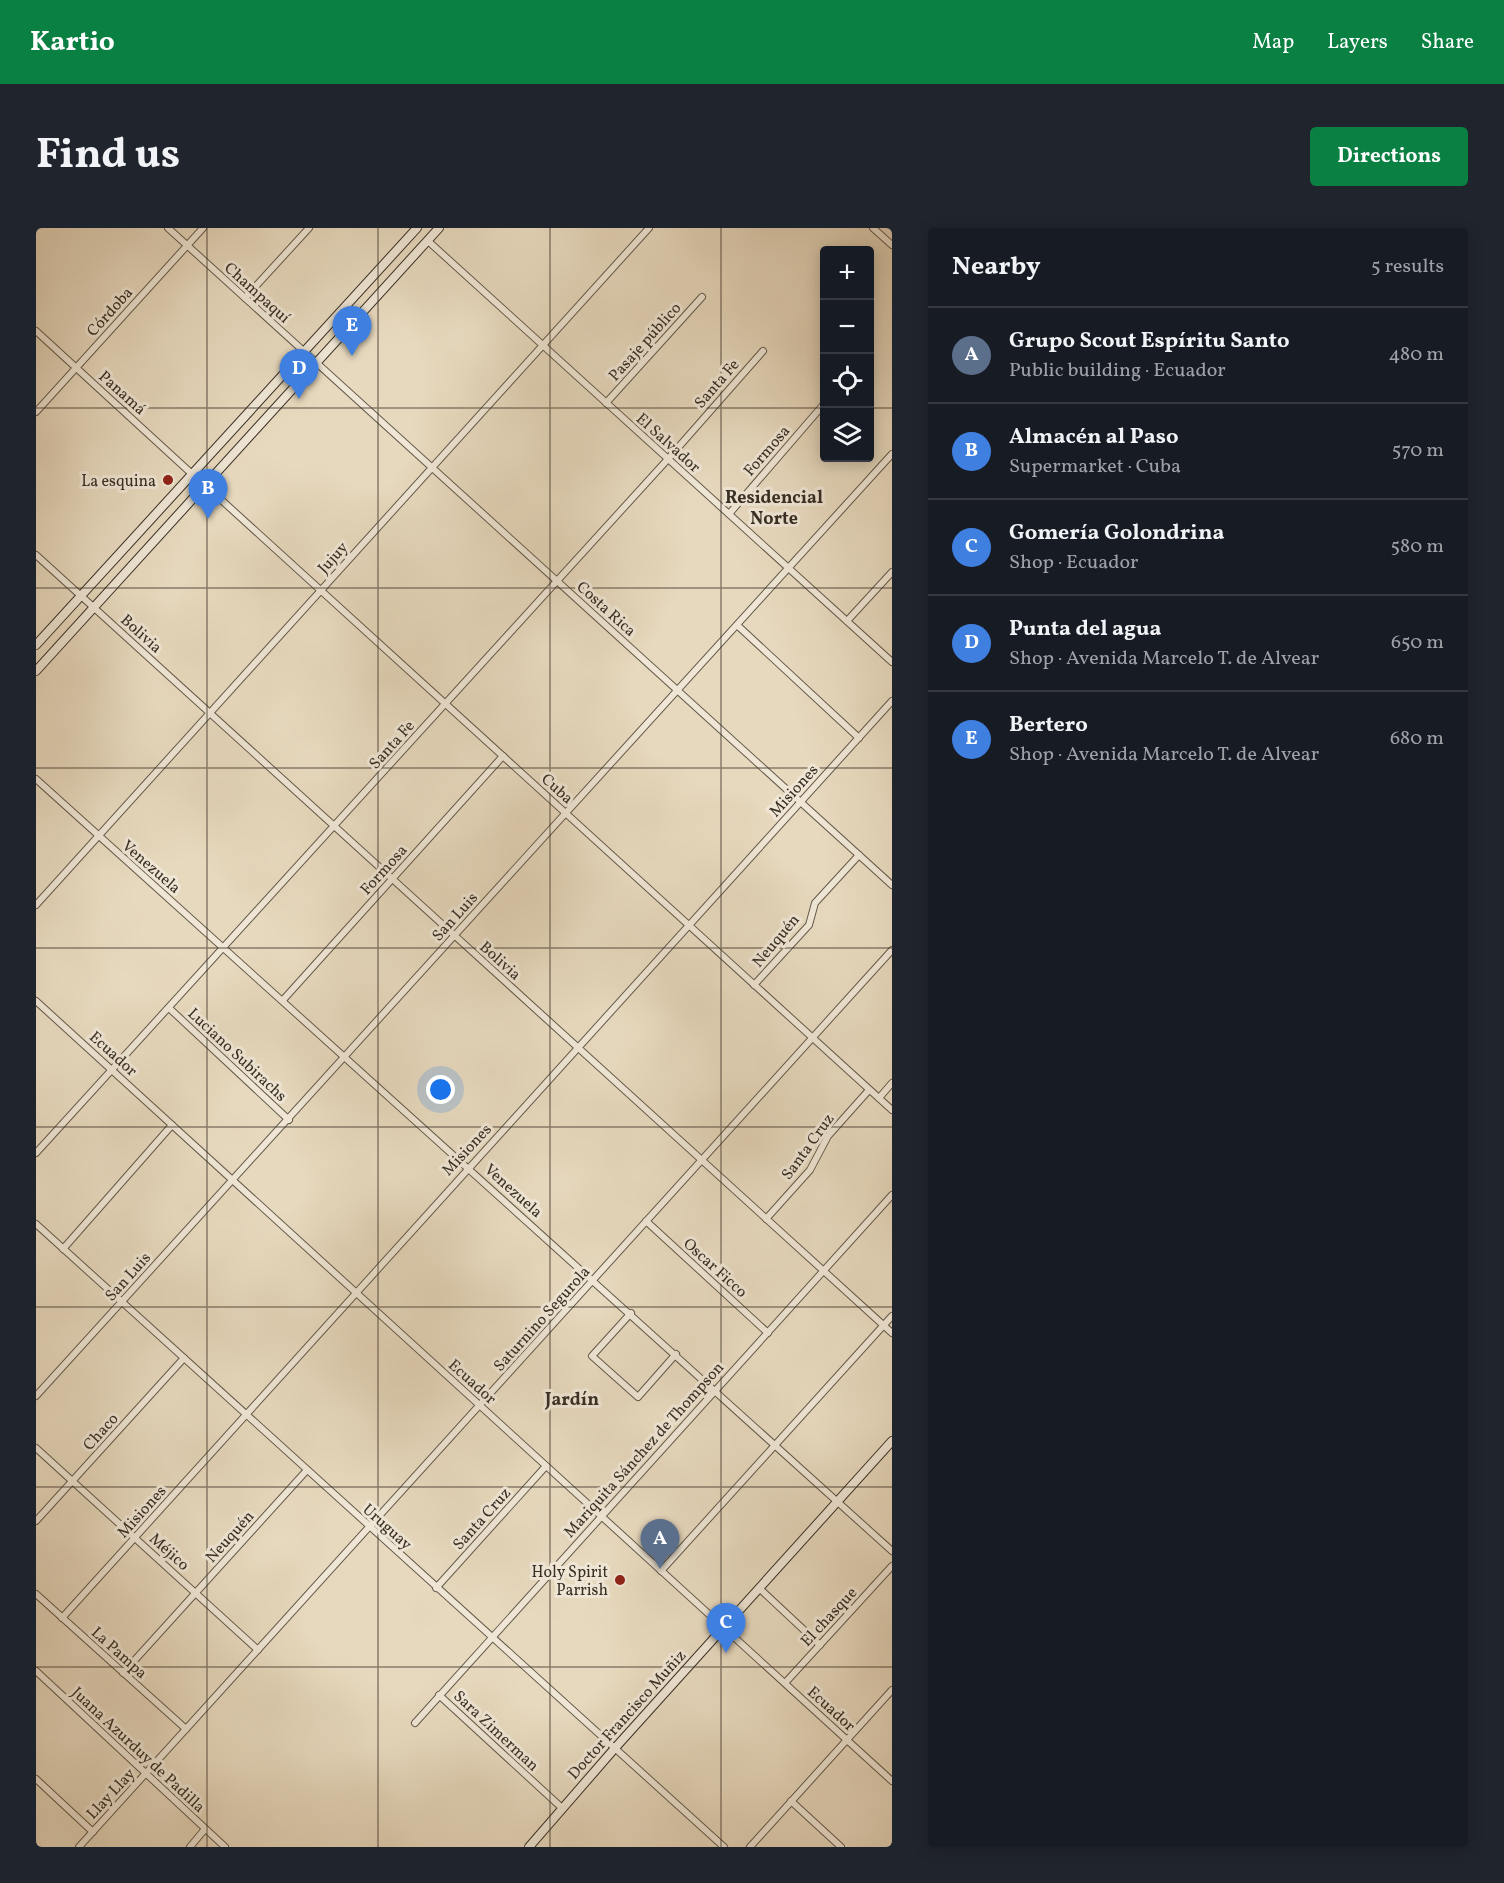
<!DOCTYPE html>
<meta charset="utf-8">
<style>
:root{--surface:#171b24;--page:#20242c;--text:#f1f3f6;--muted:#9ea1a6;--line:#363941;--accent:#0b8043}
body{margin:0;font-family:Vollkorn,serif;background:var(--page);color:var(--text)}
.controls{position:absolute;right:18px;top:18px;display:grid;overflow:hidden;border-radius:6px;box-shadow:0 3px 15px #0003}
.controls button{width:54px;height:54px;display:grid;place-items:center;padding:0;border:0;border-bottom:2px solid var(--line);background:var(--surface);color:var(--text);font:30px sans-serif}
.you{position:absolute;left:405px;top:862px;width:21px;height:21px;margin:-15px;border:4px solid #fff;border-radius:50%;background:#1a73e8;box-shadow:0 0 0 9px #1a73e833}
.badge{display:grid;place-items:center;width:39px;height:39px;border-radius:50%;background:var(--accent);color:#fff;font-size:20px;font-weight:700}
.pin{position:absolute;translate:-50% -50px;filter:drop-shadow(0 2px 3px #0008)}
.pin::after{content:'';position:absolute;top:32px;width:21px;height:18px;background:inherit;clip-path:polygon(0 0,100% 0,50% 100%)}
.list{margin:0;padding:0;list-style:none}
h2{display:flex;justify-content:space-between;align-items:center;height:78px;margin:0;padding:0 24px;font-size:26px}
h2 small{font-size:20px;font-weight:400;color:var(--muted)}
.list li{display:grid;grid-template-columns:39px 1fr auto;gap:18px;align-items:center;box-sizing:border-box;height:96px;padding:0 24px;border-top:2px solid var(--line)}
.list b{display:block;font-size:22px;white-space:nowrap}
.list p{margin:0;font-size:20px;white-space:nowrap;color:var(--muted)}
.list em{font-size:20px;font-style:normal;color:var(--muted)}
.icon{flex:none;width:33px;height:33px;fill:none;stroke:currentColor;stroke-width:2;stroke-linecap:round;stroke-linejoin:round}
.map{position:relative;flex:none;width:856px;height:1619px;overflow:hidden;border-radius:6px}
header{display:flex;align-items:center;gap:36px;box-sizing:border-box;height:84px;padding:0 30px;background:var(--accent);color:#fff}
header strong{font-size:28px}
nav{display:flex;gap:33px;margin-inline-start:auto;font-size:21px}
.intro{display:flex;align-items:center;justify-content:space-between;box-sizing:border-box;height:144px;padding:0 36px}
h1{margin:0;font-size:42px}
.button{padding:15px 27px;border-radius:6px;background:var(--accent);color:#fff;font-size:21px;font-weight:700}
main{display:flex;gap:36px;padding:0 36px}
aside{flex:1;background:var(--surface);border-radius:6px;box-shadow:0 3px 15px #0003}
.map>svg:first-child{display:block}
</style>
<header>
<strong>Kartio</strong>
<nav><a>Map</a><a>Layers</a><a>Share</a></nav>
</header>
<div class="intro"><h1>Find us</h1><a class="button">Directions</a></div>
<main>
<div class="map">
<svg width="856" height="1619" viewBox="0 0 856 1619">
<rect width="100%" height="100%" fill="#e7d9be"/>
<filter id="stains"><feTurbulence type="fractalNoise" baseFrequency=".00333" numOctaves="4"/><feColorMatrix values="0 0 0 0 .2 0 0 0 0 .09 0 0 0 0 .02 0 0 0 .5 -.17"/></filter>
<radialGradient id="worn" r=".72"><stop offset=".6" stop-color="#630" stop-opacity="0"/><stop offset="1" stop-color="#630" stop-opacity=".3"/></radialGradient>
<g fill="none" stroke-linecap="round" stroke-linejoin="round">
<g stroke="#645a4b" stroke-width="8">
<g id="street">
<polyline points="132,0 856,657"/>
<polyline points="837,0 856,17"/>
<polyline points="392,13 856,434"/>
<polyline points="209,70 273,0"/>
<polyline points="0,103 156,246"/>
<polyline points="570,175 666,69"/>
<polyline points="0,184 167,0"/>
<polyline points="170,258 856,882"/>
<polyline points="693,286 788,176"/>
<polyline points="0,327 856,1105"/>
<polyline points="811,393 856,344"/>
<polyline points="701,397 823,510"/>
<polyline points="0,551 856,1323"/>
<polyline points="0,677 613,0"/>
<polyline points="718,757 773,697 779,675 823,627"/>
<polyline points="247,772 467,528"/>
<polyline points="0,773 856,1553"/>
<polyline points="133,780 253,892"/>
<polyline points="843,870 856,855"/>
<polyline points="0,925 632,231 727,123"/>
<polyline points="730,991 774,942 792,908 833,862"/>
<polyline points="610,993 732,1105"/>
<polyline points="0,996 688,1619"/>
<polyline points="27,1021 136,897"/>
<polyline points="595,1085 556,1128 602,1169 640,1126"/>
<polyline points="0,1168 856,226"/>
<polyline points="0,1220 222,1422"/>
<polyline points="0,1293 148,1130"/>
<polyline points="625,1343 856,1088"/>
<polyline points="400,1360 510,1238"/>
<polyline points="723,1360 784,1417"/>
<polyline points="0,1366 150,1501"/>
<polyline points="26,1390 856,473"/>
<polyline points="0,1443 189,1619"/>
<polyline points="87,1445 271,1242"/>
<polyline points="749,1455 856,1338"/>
<polyline points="403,1467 526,1580"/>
<polyline points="379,1495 856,967"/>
<polyline points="0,1551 57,1604"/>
<polyline points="755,1573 805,1619"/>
<polyline points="43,1619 856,722"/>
<polyline points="154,1619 169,1601"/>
<polyline points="714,1619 856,1462"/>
</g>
</g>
<g stroke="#382f25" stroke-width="10">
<g id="secondary">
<polyline points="0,417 381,0"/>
<polyline points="0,443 403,0"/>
<polyline points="493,1619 579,1520 856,1213"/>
</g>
</g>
<use href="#street" stroke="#efe6d5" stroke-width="6"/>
<use href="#secondary" stroke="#efe6d5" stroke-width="8"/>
</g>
<path fill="none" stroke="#382f25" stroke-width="1.5" stroke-opacity="0.55" d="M171 0V1619M342 0V1619M514 0V1619M685 0V1619M0 180H788M834 180H856M0 360H856M0 540H856M0 720H856M0 899H856M0 1079H856M0 1259H856M0 1439H856"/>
<g fill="#8f2418" stroke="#efe6d5" stroke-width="2">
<circle cx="132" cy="252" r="6"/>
<circle cx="584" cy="1352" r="6"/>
</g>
<g text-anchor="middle" stroke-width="6" stroke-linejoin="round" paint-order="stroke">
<g font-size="16" fill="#382f25" stroke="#efe6d5">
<text transform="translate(222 64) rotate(42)" y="6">Champaquí</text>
<text transform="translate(73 83) rotate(-48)" y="6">Córdoba</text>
<text transform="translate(608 113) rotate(-48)" y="6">Pasaje público</text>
<text transform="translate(680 155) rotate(-49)" y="6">Santa Fe</text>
<text transform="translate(87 164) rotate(42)" y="6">Panamá</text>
<text transform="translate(633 214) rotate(42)" y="6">El Salvador</text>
<text transform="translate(730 222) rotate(-49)" y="6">Formosa</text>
<text transform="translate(296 329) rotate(-48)" y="6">Jujuy</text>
<text transform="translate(571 380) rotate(42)" y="6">Costa Rica</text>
<text transform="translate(106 405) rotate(42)" y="6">Bolivia</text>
<text transform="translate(355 516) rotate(-48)" y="6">Santa Fe</text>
<text transform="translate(522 560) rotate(42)" y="6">Cuba</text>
<text transform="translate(757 562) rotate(-48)" y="6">Misiones</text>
<text transform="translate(116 638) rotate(41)" y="6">Venezuela</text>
<text transform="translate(347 641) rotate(-48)" y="6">Formosa</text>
<text transform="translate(418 688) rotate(-48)" y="6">San Luis</text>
<text transform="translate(739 712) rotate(-50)" y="6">Neuquén</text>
<text transform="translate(465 732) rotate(42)" y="6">Bolivia</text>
<text transform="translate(78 825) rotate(42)" y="6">Ecuador</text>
<text transform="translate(202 826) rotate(43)" y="6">Luciano Subirachs</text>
<text transform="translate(771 918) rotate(-54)" y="6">Santa Cruz</text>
<text transform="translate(430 921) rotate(-47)" y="6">Misiones</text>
<text transform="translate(478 962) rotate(42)" y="6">Venezuela</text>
<text transform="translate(680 1039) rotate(42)" y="6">Oscar Ficco</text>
<text transform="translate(91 1048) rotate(-48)" y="6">San Luis</text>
<text transform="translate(505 1090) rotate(-48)" y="6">Saturnino Segurola</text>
<text transform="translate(437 1153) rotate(42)" y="6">Ecuador</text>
<text transform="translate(64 1203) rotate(-48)" y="6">Chaco</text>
<text transform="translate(607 1221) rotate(-48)" y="6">Mariquita Sánchez de Thompson</text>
<text transform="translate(105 1283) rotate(-48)" y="6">Misiones</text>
<text transform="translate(445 1290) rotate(-48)" y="6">Santa Cruz</text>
<text transform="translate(352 1298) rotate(42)" y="6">Uruguay</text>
<text transform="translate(193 1308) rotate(-48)" y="6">Neuquén</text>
<text transform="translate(134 1323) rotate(42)" y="6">Méjico</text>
<text transform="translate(792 1388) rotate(-47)" y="6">El chasque</text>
<text transform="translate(84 1424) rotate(42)" y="6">La Pampa</text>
<text transform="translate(796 1480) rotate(42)" y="6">Ecuador</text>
<text transform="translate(590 1486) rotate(-48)" y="6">Doctor Francisco Muñiz</text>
<text transform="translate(461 1502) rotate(43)" y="6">Sara Zimerman</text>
<text transform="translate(103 1521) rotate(43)" y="6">Juana Azurduy de Padilla</text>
<text transform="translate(74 1565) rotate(-47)" y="6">Llay Llay</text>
</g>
<g font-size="16" fill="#382f25" stroke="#efe6d5" text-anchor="end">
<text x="120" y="258">La esquina</text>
<text x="572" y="1349">Holy Spirit<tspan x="572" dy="18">Parrish</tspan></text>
</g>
<g font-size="18" font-weight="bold" fill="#382f25" stroke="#efe6d5">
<text x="738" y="275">Residencial<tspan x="738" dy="21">Norte</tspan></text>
<text x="536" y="1177">Jardín</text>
</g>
</g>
<rect width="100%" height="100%" filter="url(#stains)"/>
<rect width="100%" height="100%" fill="url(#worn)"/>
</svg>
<div class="controls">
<button>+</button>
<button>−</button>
<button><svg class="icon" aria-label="locate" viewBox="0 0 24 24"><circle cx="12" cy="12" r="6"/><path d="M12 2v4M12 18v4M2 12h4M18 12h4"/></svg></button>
<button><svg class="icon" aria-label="layers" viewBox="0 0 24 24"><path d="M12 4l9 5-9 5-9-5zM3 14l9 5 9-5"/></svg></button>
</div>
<div class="you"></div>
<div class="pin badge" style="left:624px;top:1341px;background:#5c6f8a">A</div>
<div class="pin badge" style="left:172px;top:291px;background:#3f7fe0">B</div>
<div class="pin badge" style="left:690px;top:1425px;background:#3f7fe0">C</div>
<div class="pin badge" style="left:263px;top:171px;background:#3f7fe0">D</div>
<div class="pin badge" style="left:316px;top:128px;background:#3f7fe0">E</div>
</div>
<aside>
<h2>Nearby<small>5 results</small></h2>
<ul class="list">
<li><span class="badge" style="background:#5c6f8a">A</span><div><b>Grupo Scout Espíritu Santo</b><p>Public building · Ecuador</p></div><em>480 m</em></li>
<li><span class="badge" style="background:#3f7fe0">B</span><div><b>Almacén al Paso</b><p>Supermarket · Cuba</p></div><em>570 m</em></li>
<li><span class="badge" style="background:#3f7fe0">C</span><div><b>Gomería Golondrina</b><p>Shop · Ecuador</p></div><em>580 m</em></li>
<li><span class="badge" style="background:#3f7fe0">D</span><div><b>Punta del agua</b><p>Shop · Avenida Marcelo T. de Alvear</p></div><em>650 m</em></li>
<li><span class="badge" style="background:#3f7fe0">E</span><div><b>Bertero</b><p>Shop · Avenida Marcelo T. de Alvear</p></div><em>680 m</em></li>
</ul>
</aside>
</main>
